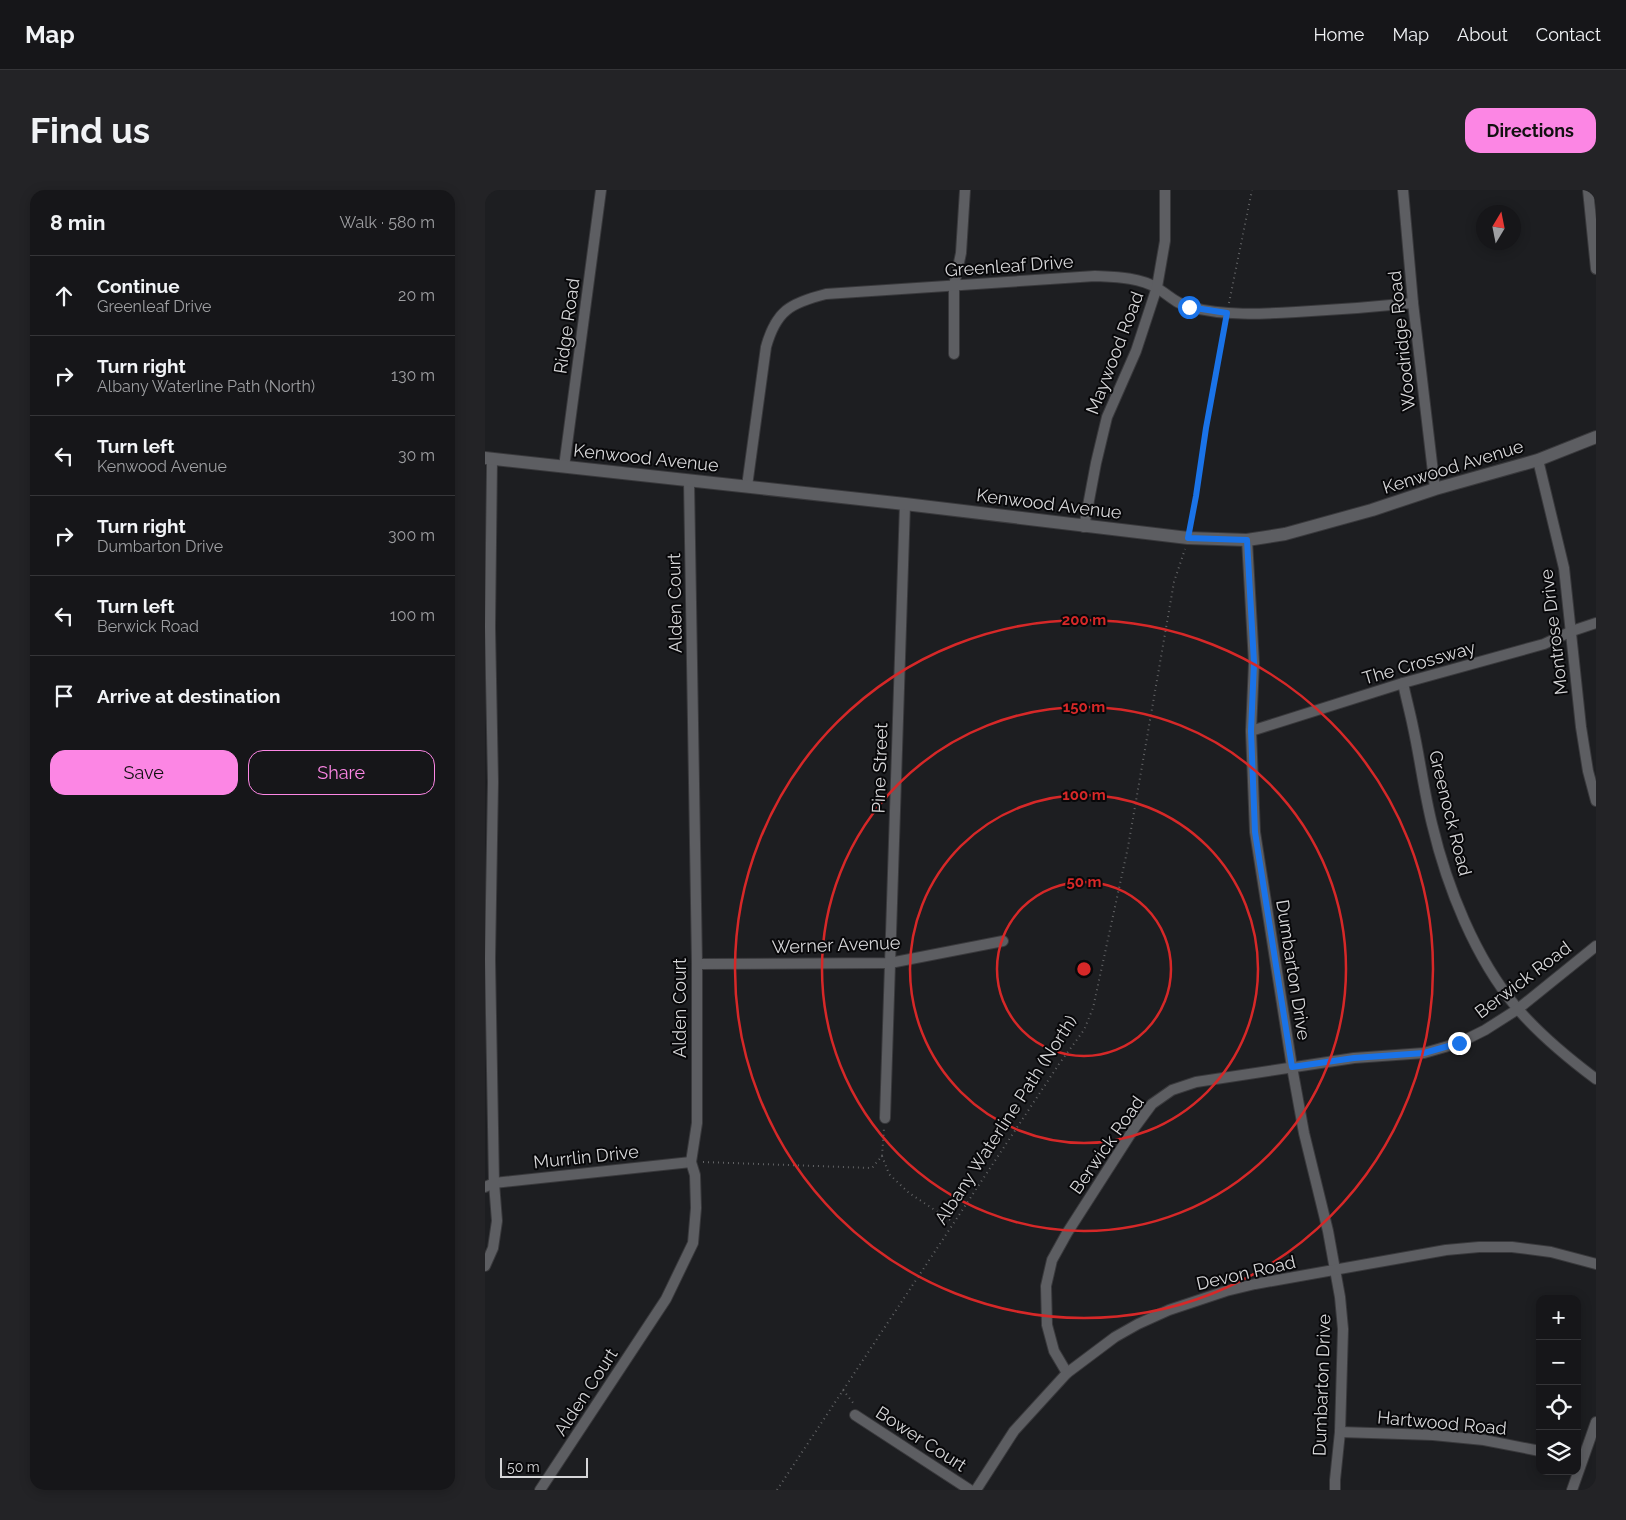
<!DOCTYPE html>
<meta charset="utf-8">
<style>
:root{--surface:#161619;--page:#232326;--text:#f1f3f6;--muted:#9e9fa2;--line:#353538;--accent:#fc86e4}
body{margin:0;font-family:Raleway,sans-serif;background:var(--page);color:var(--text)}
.controls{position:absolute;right:15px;bottom:15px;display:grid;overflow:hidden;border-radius:10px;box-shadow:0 2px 12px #0003}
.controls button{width:45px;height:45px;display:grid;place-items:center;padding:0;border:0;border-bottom:1px solid var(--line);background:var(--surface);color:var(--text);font:25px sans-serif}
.compass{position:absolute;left:991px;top:15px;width:45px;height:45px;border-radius:50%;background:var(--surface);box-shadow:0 2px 12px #0003;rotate:10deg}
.scale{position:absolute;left:15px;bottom:12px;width:88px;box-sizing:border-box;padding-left:5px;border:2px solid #d6d6d8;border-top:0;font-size:14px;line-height:18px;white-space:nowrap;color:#d6d6d8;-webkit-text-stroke:4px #08080a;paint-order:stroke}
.stop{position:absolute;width:15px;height:15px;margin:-11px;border:4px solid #1a73e8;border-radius:50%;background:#fff}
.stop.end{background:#1a73e8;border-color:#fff;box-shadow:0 1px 5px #0008}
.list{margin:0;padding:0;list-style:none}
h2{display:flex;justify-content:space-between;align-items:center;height:65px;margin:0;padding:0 20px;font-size:21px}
h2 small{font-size:16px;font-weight:400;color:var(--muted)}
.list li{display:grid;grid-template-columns:32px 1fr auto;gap:15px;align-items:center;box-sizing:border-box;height:80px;padding:0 20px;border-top:1px solid var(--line)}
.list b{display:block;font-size:19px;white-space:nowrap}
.list p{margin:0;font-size:16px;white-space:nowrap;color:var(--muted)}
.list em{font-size:16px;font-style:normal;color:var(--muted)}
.actions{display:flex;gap:10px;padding:15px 20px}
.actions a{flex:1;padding:11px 0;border:1px solid var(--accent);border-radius:15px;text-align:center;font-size:18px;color:var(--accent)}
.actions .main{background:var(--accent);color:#111}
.icon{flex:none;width:28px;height:28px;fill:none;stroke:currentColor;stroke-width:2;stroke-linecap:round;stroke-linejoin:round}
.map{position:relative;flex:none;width:1111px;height:1300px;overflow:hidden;border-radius:15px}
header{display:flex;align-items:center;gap:30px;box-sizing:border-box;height:70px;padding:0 25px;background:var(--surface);border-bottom:1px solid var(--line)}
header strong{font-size:24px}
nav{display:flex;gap:28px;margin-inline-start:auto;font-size:18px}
.intro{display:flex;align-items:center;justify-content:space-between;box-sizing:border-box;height:120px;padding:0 30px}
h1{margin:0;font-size:35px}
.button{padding:12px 22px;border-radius:15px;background:var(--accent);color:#111;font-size:18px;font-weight:700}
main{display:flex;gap:30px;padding:0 30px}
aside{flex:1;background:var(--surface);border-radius:15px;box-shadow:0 2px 12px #0003}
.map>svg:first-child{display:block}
</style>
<header>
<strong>Map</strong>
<nav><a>Home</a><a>Map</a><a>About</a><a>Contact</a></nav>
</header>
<div class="intro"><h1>Find us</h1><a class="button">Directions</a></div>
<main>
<aside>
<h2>8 min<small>Walk · 580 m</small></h2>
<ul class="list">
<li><svg class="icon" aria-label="ahead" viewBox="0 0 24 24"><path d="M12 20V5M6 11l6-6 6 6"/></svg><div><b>Continue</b><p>Greenleaf Drive</p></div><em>20 m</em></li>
<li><svg class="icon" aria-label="right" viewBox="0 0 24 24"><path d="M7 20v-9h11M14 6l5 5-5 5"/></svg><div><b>Turn right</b><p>Albany Waterline Path (North)</p></div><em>130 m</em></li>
<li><svg class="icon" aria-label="left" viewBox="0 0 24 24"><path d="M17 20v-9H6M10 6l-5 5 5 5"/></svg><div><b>Turn left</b><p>Kenwood Avenue</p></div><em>30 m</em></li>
<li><svg class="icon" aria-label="right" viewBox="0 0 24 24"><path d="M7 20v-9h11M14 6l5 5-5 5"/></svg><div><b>Turn right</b><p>Dumbarton Drive</p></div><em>300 m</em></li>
<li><svg class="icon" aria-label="left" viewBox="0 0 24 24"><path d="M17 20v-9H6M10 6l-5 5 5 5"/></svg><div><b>Turn left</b><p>Berwick Road</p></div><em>100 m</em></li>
<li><svg class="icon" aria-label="arrive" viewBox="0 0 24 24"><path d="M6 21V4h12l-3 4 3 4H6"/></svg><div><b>Arrive at destination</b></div></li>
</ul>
<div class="actions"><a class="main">Save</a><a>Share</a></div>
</aside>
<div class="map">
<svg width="1111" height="1300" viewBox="0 0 1111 1300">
<rect width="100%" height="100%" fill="#1d1e21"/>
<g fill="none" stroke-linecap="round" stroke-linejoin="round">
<g stroke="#39393c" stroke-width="12">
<g id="minor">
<polyline points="918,0 928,113 950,299"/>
<polyline points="1103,0 1111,79"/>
<polyline points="469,164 469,96 476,63 480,0"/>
<polyline points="1053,270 1079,378 1096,537 1103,581 1111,611"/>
<polyline points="79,277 116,0"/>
<path d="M262 296 281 157C291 121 305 113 341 104L610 86C630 87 654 87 672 98 684 105 691 114 705 117 739 126 776 124 811 122 850 120 889 117 928 113"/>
<polyline points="599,337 611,273 622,227 651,161 672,97 680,51 680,0"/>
<polyline points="762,350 769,473 766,541 770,642 807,877 819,943 843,1041 855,1107 858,1139 855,1242 850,1290 850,1300"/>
<path d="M918 493C921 508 925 522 928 537 935 569 939 602 947 634 962 697 990 768 1032 818 1055 845 1083 868 1111 889"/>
<polyline points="766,541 918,493 1059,454 1087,441 1111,433"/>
<polyline points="212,774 405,773 518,751"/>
<polyline points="400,928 420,314"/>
<polyline points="0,997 9,993 206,972"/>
<polyline points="0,1076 8,1058 12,1031 9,993 5,769 8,592 5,437 7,269"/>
<polyline points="582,1183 569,1161 562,1135 561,1096 567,1070 582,1043 650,937 667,914 687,900 711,892 869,868 939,863 974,853 1000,840 1033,819 1111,756"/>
<polyline points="370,1225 485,1300"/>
<polyline points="855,1242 948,1245 999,1250 1055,1261"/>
<polyline points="55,1300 181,1109 208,1053 211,1018 210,985 206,972 212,933 212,774 204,291"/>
<polyline points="491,1300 529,1241 582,1183 630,1147 653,1134 684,1120 741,1101 770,1094 961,1060 994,1057 1027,1057 1066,1062 1111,1074"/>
<polyline points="1087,1300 1111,1232"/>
</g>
</g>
<g stroke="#39393c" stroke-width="14">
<polyline id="tertiary" points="0,268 420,314 703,348 762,350 800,344 887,320 950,299 1053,270 1111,247"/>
</g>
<g stroke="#626365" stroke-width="2" stroke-dasharray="1 4" stroke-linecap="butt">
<polyline points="744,113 767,0"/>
<polyline points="705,335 711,307 721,238 740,133"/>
<polyline points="397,966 404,984 424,1003 468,1032"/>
<polyline points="218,972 387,978 397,966 399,938"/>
<polyline points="358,1200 369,1214"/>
<polyline points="292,1300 574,874 599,840 608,818 643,657 689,392 700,359"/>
</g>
<use href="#minor" stroke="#5d5e62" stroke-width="10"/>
<use href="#tertiary" stroke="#5d5e62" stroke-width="12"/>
</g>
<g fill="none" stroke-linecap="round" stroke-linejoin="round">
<polyline stroke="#1a73e8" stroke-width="6" points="704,117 742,123 721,238 711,306 703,348 762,350 769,473 766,541 770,642 807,877 869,868 939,863 974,853"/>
</g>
<g fill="none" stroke="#d62828" stroke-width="2.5">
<circle cx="599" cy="779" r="87"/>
<circle cx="599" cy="779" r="174"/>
<circle cx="599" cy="779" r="262"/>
<circle cx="599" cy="779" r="349"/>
</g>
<g text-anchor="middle" stroke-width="4" stroke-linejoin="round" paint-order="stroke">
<g font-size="18" fill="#d6d6d8" stroke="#08080a">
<text transform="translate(524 76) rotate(-4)" y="6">Greenleaf Drive</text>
<text transform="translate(82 136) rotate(-82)" y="6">Ridge Road</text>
<text transform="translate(917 151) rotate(-96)" y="6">Woodridge Road</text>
<text transform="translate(630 163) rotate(-69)" y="6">Maywood Road</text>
<text transform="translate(161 268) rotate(6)" y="6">Kenwood Avenue</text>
<text transform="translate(968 277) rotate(-17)" y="6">Kenwood Avenue</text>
<text transform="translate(564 314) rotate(7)" y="6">Kenwood Avenue</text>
<text transform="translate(190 413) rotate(-91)" y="6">Alden Court</text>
<text transform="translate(1069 442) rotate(-97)" y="6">Montrose Drive</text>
<text transform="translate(934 473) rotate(-16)" y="6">The Crossway</text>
<text transform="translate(395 578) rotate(-88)" y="6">Pine Street</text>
<text transform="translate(965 623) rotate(76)" y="6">Greenock Road</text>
<text transform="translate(351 755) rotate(-2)" y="6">Werner Avenue</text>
<text transform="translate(808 780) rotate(81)" y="6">Dumbarton Drive</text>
<text transform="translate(1038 790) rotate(-37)" y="6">Berwick Road</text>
<text transform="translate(195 818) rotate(-90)" y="6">Alden Court</text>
<text transform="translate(521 930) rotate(-57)" y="6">Albany Waterline Path (North)</text>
<text transform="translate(622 955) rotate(-55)" y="6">Berwick Road</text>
<text transform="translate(101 967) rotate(-6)" y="6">Murrlin Drive</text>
<text transform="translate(761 1083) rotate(-13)" y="6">Devon Road</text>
<text transform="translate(837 1195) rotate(-88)" y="6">Dumbarton Drive</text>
<text transform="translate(101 1202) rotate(-57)" y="6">Alden Court</text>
<text transform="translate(957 1233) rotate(5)" y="6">Hartwood Road</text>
<text transform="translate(436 1249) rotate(33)" y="6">Bower Court</text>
</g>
</g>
<circle cx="599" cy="779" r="8" fill="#d62828" stroke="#08080a" stroke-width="2.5"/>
<g font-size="15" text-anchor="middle" font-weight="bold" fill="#d62828" stroke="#08080a" stroke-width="4" stroke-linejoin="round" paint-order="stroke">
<text x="599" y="435">200 m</text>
<text x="599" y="522">150 m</text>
<text x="599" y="610">100 m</text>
<text x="599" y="697">50 m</text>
</g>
</svg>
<div class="controls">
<button>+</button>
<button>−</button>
<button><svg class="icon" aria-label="locate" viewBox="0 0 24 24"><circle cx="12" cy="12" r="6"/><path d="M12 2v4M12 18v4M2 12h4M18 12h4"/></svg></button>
<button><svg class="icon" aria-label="layers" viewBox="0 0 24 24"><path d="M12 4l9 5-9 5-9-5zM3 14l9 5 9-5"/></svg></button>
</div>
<svg class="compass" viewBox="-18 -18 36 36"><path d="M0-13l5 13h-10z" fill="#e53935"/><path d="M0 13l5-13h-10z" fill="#9e9fa2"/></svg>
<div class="scale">50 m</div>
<div class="stop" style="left:704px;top:117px"></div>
<div class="stop end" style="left:974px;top:853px"></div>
</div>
</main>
